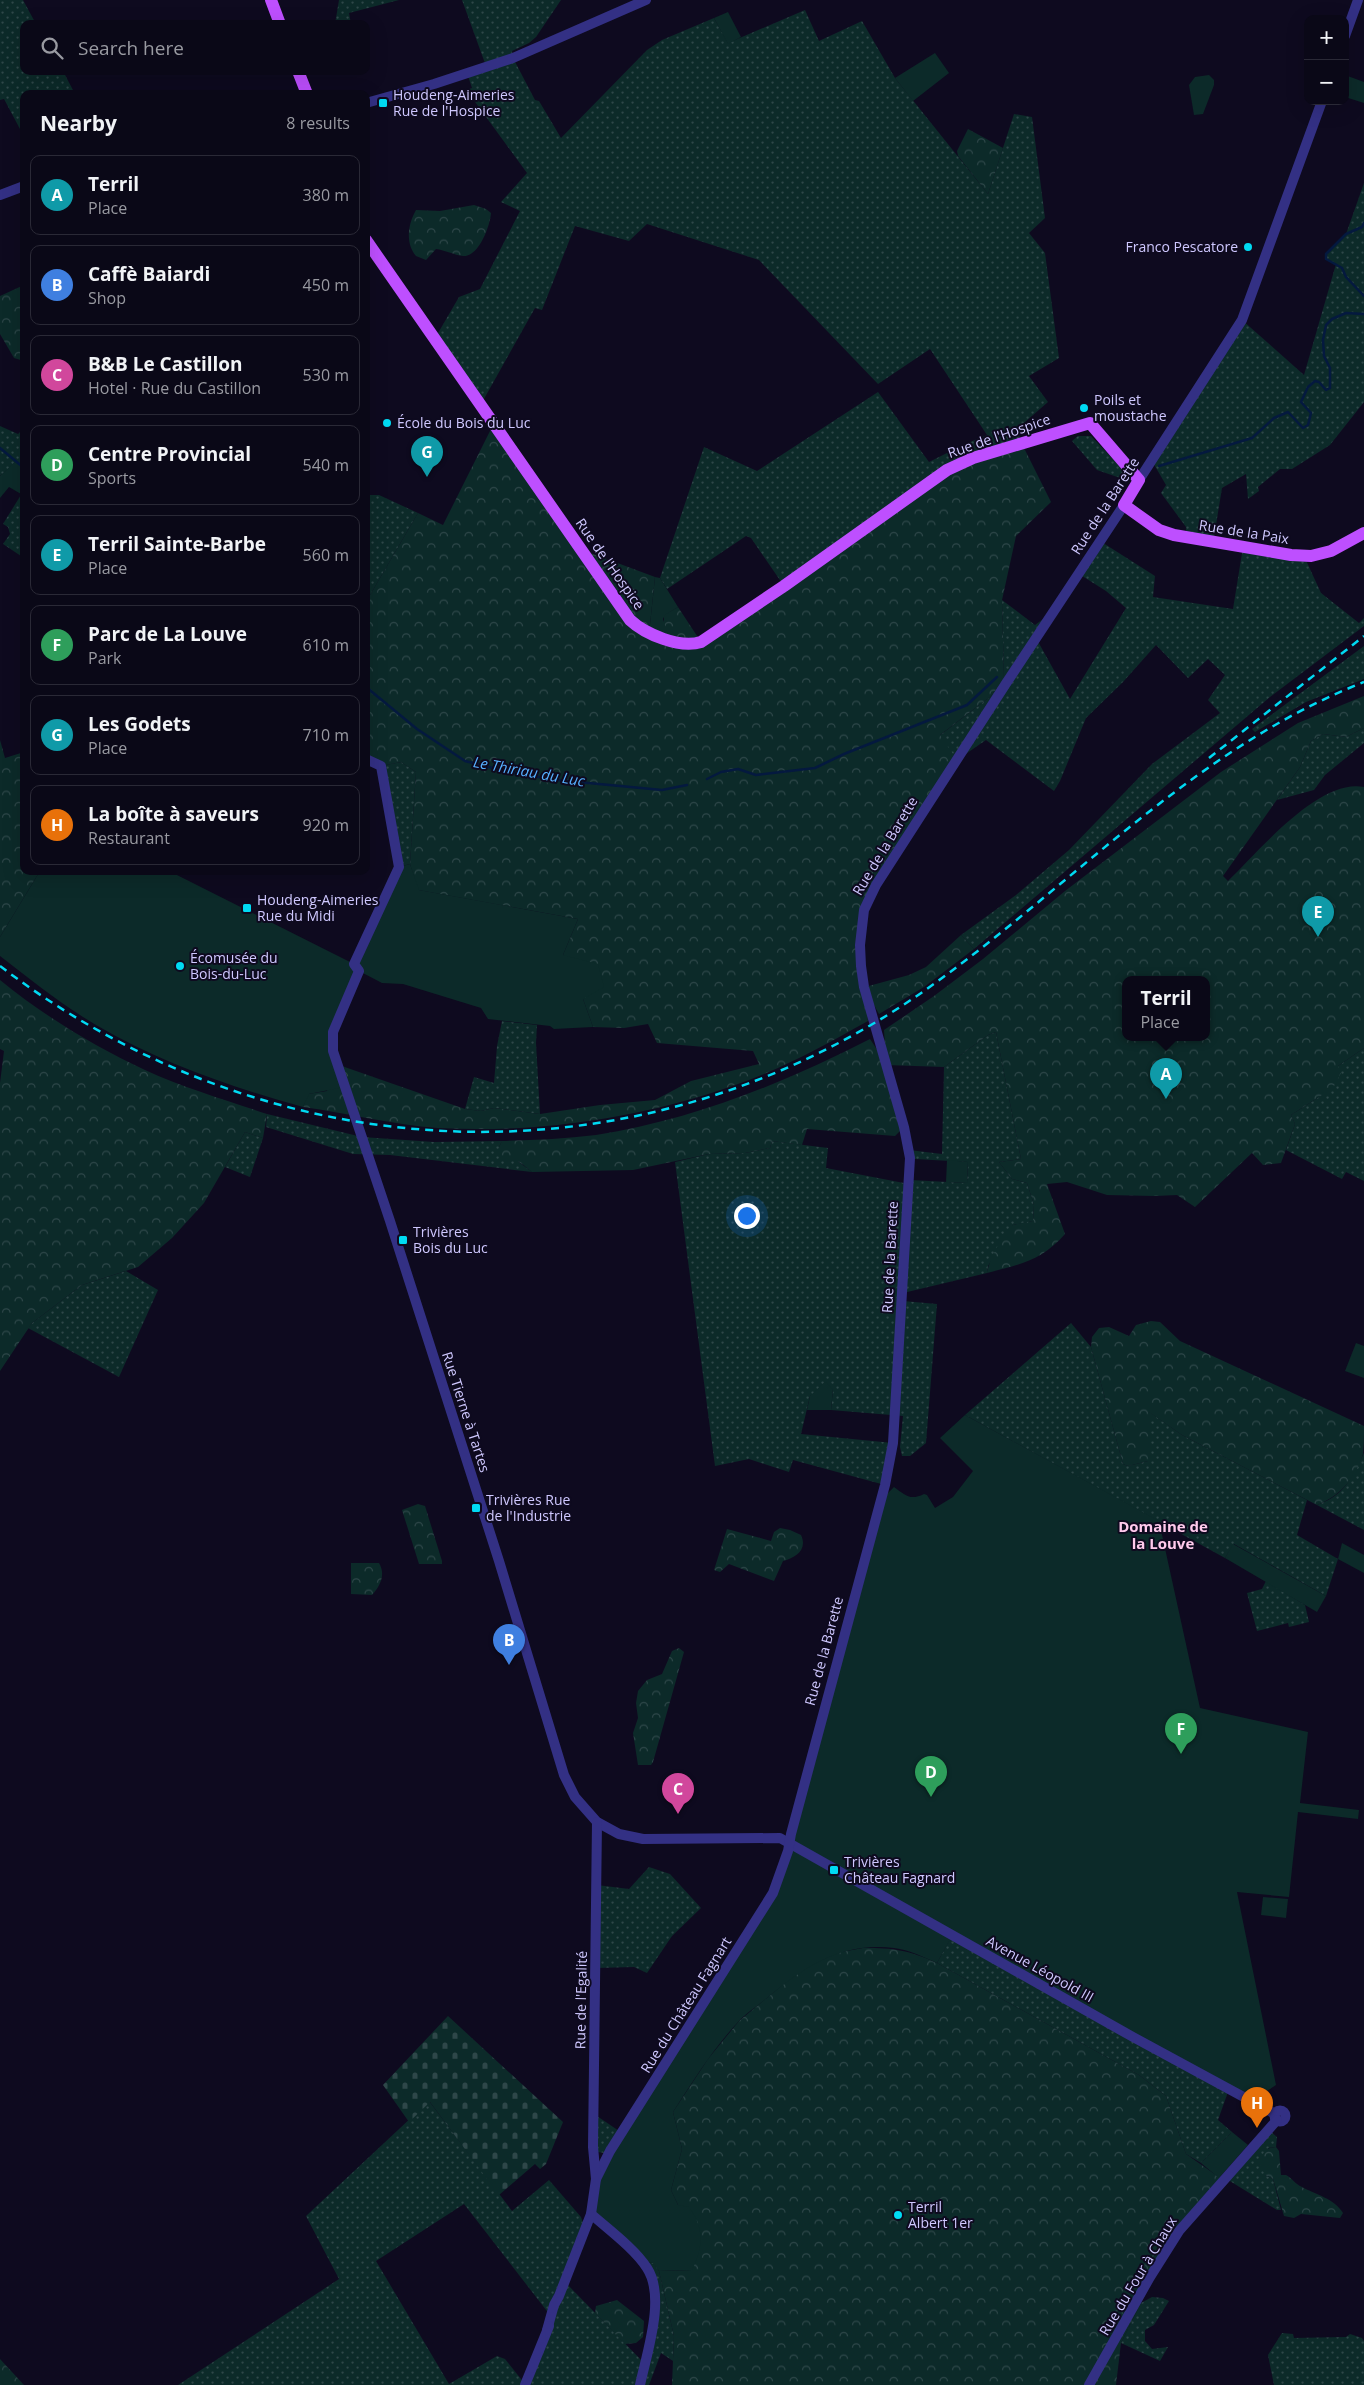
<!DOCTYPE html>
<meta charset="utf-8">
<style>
:root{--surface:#0a0817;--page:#131120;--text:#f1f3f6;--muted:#999aa1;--line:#2a2936;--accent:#0b8043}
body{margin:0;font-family:"Open Sans",sans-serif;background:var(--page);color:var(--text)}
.controls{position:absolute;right:15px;top:15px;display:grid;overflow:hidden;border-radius:10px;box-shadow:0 5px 20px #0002}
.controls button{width:45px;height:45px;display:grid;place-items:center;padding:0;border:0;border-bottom:1px solid var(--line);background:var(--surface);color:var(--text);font:25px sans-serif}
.you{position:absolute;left:746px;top:1215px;width:18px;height:18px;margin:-12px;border:4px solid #fff;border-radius:50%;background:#1a73e8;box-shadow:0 0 0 8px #1a73e833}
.badge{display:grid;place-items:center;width:32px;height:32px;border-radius:50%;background:var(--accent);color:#fff;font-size:16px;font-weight:700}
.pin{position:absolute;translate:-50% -41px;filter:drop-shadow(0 1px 2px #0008)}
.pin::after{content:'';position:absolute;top:26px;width:18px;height:15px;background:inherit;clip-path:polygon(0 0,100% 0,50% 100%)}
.popup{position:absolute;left:1122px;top:976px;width:88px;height:65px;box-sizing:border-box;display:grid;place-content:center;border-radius:10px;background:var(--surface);filter:drop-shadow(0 1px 4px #0005);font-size:16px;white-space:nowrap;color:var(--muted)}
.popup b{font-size:19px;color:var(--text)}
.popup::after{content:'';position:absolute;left:50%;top:100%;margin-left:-10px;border:10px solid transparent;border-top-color:var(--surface)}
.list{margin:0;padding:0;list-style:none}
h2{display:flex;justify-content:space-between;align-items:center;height:65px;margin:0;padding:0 20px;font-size:21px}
h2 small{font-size:16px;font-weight:400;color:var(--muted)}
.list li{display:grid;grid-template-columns:32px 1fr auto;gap:15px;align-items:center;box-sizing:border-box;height:80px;margin:0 10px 10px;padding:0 10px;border:1px solid var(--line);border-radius:10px}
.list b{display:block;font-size:19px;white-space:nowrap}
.list p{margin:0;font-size:16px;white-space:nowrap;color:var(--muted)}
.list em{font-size:16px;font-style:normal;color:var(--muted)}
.icon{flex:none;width:28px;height:28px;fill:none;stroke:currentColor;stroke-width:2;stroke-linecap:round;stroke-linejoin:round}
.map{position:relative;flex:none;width:1364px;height:2385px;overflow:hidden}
.search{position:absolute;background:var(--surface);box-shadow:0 5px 20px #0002;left:20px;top:20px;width:350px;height:55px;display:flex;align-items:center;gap:12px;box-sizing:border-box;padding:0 18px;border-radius:10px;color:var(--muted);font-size:19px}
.panel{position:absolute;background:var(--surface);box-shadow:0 5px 20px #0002;left:20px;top:90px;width:350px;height:785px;border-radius:10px}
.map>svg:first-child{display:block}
</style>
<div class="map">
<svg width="1364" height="2385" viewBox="0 0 1364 2385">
<defs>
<pattern id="grass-dots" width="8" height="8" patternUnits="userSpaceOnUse" patternTransform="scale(1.25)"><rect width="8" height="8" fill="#0c2a29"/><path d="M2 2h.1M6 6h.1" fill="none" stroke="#2e4749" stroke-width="1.8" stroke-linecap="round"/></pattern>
<pattern id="forest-crowns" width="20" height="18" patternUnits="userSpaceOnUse" patternTransform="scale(1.25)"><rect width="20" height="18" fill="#0c2a29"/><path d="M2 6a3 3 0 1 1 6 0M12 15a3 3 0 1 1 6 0" fill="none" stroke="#2e4749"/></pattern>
<pattern id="cemetery-stones" width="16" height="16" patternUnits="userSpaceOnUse" patternTransform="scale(1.25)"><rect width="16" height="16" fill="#0c2a29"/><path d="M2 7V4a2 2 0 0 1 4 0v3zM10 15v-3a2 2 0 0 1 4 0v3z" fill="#2e4749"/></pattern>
</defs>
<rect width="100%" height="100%" fill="#0e0a1f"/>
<g fill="url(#grass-dots)" fill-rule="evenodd">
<polygon points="0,0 23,0 36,24 24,24 24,71 63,71 75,94 24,94 24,128 20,129 4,99 0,100"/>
<polygon points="339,0 399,0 349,13 351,24 335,24"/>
<polygon points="462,0 561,0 536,37 529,43 512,51 513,58 535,100 539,101 561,138 647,50 662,40 714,18 728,43 805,10 819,41 862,21 895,78 988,194 1014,114 1032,117 1045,218 1029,233 1045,253 1059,358 1029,376 1048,402 1017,429 1022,444 784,586 751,538 746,536 667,589 660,578 704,447 757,471 878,392 929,462 965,444 987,435 930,349 878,384 759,260 647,224 629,241 575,226 542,310 535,308 480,406 434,340 459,297 480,289 520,211 501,202 527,173 470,95 469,89 472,88 467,73 486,66"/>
<polygon points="1364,183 1364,402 1330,445 1292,469 1280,469 1258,487 1259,491 1248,499 1246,474 1222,488 1214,537 1186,532 1186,527 1161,493 1166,485 1152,461 1242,320 1304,375 1336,264 1326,259 1326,254 1346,234"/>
<polygon points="0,426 18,434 24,428 24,468 15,463 0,476"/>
<polygon points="1078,436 1091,436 1129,476 1126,480 1097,470 1072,441"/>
<polygon points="24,490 24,558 3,544 10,534 8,527 3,524"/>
<polygon points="366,495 379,495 418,513 366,602"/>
<polygon points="1100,541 1155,576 1153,597 1233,609 1243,547 1304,556 1321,593 1359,623 1364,618 1364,626 1270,697 974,949 961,935 1016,895 1069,850 1152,764 1220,713 1208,700 1225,675 1208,659 1188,678 1156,645 1123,682 1086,718 1060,781 1054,791 986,740 957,760 939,736 991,696 1004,679 1002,600 1035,625 1055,610 1036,638 1070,699 1126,608 1106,591 1079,574"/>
<polygon points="1364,646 1364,679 1306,702 1255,732 1252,729"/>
<polygon points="1364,728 1364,743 1325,775 1314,790 1277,800 1300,767 1311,741 1323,734 1346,737"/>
<polygon points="401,762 416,772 410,864 399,867 381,766"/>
<polygon points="502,1021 537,1025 536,1043 540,1114 494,1108 481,1111 465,1109 474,1077 494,1083 497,1046"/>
<polygon points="996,1032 1021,1159 999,1162 1012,1179 1027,1183 1034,1205 1033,1221 1013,1225 988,1266 987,1273 903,1293 903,1301 937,1304 926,1443 910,1456 902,1456 900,1447 903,1416 831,1410 833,1389 810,1396 801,1434 893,1443 885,1485 793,1460 789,1472 749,1459 715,1466 675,1162 709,1154 745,1153 770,1148 772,1141 828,1148 826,1168 909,1184 910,1180 967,1183 968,1162 915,1159 910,1158 909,1150 942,1154 944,1067 988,1035"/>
<polygon points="1364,1048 1364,1181 1346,1172 1342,1179 1286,1150 1295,1124 1291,1115 1319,1097 1338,1066"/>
<polygon points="267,1114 362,1137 434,1142 502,1141 499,1147 532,1172 390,1155 353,1154 266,1127"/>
<polygon points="245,1132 263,1138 250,1177 225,1167"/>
<polygon points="126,1271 158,1290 119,1377 28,1328 32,1323 82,1285"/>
<polygon points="1071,1323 1091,1347 1123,1464 1128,1466 1148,1461 1148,1411 1182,1435 1307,1500 1297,1535 1338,1559 1326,1596 1234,1544 1225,1558 965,1415"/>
<path d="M1364 1453V1530L1317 1505C1345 1495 1351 1479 1364 1453Z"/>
<polygon points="1266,1581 1305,1605 1309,1622 1289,1627 1288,1623 1257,1631 1247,1593 1262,1589"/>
<polygon points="649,1867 670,1874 701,1908 672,1936 647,1973 634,1967 595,1968 597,1885 629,1889"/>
<polygon points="952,1935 1229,2089 1218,2120 1232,2132 1201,2163 1186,2154 1166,2096 1139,2075 937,1963"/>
<path d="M429 2101 512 2211 549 2180 581 2217 583 2223 565 2282 644 2363 656 2305 642 2261 654 2263 659 2271 674 2336 673 2361 661 2353 649 2385H178L339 2279 306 2216ZM464 2204 550 2315 525 2384 505 2359 497 2356 449 2384 376 2261Z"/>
<polygon points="594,2114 622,2133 604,2153 598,2152"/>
<polygon points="1269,2130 1277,2137 1276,2147 1268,2148 1265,2175 1273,2179 1281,2210 1277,2210 1225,2178"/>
<polygon points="1152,2297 1163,2298 1169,2301 1154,2325 1145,2330 1145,2341 1152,2349 1168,2347 1160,2361 1121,2343 1141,2303"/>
<polygon points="1282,2333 1293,2334 1294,2338 1346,2337 1350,2334 1362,2338 1364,2341 1364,2385 1274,2385 1268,2355"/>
</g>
<g fill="url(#forest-crowns)" fill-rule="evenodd">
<polygon points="968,129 1003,148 988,194 958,156 957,151"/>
<path d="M474 205 486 209 491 213C490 226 479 257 463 256 454 255 445 250 436 249L426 260 416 256C405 243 408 224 416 210L440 211Z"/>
<polygon points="24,285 24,361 14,358 0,334 0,296"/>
<path d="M493 425 580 549 655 577 649 634 664 624V615L678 607 701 642 947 470 1022 444 1051 502 1016 536 1002 600 1004 679 991 696 940 735 957 760 864 910 865 987 909 975 926 967 961 935 974 949 924 987 879 1014 865 989 868 1021C834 1040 800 1059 764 1074 663 1115 547 1134 438 1128 393 1125 348 1113 303 1107L308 1094 327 1091 336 1064 465 1109 481 1111 494 1108 540 1114 600 1105 655 1100 691 1081 759 1064 753 1051 657 1043 648 1024 624 1028 593 1027 583 999 563 955 578 919 418 890 410 864 416 772 401 762 381 766 366 759V602L418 513 443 525Z"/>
<path d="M1364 696V728L1346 737 1323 734 1311 741 1300 767 1223 876 1228 881C1259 851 1319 778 1364 787V1048L1338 1066 1341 1073 1333 1088 1291 1115 1295 1124 1281 1163 1263 1165 1252 1153 1195 1207 1177 1195 1155 1196 1107 1195 1067 1182 1047 1184 1065 1234C1041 1261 1021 1264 987 1273 988 1263 1004 1230 1013 1225 1019 1223 1027 1222 1033 1221L1034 1205 1027 1183 1012 1179 999 1162 1021 1159 996 1032 988 1035 944 1067 886 1065 904 1127 895 1136 807 1129 802 1145 772 1141 770 1148 745 1153 709 1154 633 1170 532 1172C528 1169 523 1164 519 1162 508 1158 499 1162 499 1147L502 1141C533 1140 565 1139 596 1135 693 1120 784 1083 870 1039L886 1063 884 1030 934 996 983 959 1065 891 1221 772 1298 723ZM1126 980H1206V1038H1126Z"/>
<polygon points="0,740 5,758 24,752 24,871 40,871 0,937"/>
<path d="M0 980C44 1016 94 1046 145 1070 184 1088 226 1100 267 1114L263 1138 245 1132 204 1203 172 1238 138 1267 82 1285 32 1323 0 1371V1083L4 1051 0 1049Z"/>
<path d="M1151 1321 1160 1322 1180 1341 1364 1426C1364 1435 1364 1446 1363 1454 1355 1479 1340 1496 1317 1505L1182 1435 1149 1412 1151 1456 1148 1461 1128 1466 1123 1464 1091 1347 1092 1337 1099 1328 1109 1327 1129 1336 1136 1325Z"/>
<polygon points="418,1504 425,1506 442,1561 442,1564 419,1564 402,1510"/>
<path d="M780 1528 790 1530 801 1535C808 1550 795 1558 783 1561L774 1581 729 1564 720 1572 714 1570 727 1529 771 1541 774 1532Z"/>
<path d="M351 1563H379C386 1575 380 1586 372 1595L351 1594Z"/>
<polygon points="679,1648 684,1652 653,1762 651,1765 638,1765 633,1733 638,1718 636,1703 638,1691 647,1680 662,1674 672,1651"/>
<path d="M863 1948C895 1948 908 1950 937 1963L1139 2075 1166 2096 1186 2154 1223 2180 1179 2231 1153 2279 1121 2343 1116 2385H672L674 2336 659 2271 692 2270 678 2205 671 2190 682 2149 673 2112 708 2059 739 2021 792 1977 813 1964 836 1953Z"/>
<path d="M1276 2147 1279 2151 1281 2175H1286C1292 2178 1295 2184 1302 2187 1316 2195 1334 2198 1343 2213L1340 2218 1301 2214 1294 2218 1284 2216 1273 2179 1265 2175 1260 2164 1265 2149Z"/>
<polygon points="617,2300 644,2321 643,2337 636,2343 625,2344 595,2313 596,2306"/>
<polygon points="0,2359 24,2385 0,2385"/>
</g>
<polygon fill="url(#cemetery-stones)" points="448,2016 563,2122 546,2164 540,2169 535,2164 499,2195 430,2102 409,2122 383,2085"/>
<g fill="#0c2a29">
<polygon points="728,12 741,37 728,44 714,18"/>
<polygon points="935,53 949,73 913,101 895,78"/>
<polygon points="1209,75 1214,80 1214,85 1203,114 1194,115 1189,85 1195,77"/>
<polygon points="1345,75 1364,82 1364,103 1345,97"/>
<polygon points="15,462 24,468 24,490 21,494 9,487 0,498 0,476"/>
<polygon points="655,577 660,578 678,607 665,615 663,619 670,640 649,634"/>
<path d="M410 864 419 890 578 919 563 955 598 964 604 987 583 999 593 1027 554 1029 550 1026 488 1019 481 1008 403 984 382 983 359 971 333 1032 344 1087 309 1094 303 1107C231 1087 161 1063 96 1025 62 1005 31 980 0 956V937L40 871H169L354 964 399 867Z"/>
<polygon points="947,1160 968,1162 967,1183 946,1182"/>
<polygon points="1356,1343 1364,1346 1364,1378 1345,1371"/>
<polygon points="825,1382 833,1389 831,1410 807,1410 810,1396"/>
<path d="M965 1415 1159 1521 1200 1708 1308 1732 1300 1803 1359 1810 1358 1819 1298 1812 1289 1897 1237 1892 1276 2085 1257 2098 1254 2102 952 1936 937 1963C924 1957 909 1950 894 1948 841 1942 806 1966 767 1998 758 2006 746 2013 738 2022 713 2049 693 2081 673 2112L682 2149 671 2190 678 2205 689 2207C705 2229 703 2247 692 2270L659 2271 653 2263 642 2261 591 2214 596 2179 773 1893 887 1494 894 1487C905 1495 910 1501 924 1494L927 1495 935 1508 953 1497 973 1471 940 1438Z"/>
<polygon points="1342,1543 1364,1555 1364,1573 1338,1559"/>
<polygon points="1233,1544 1326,1596 1317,1612 1225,1558"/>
<polygon points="1263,1897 1288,1899 1286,1918 1261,1915"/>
<polygon points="1232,2132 1248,2145 1219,2178 1201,2163"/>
</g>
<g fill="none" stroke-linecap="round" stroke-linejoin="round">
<g stroke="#04193f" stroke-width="2.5">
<polyline points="1364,223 1362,227 1346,234 1326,254 1326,259 1342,268 1346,277 1364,296"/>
<polyline points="0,448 24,468"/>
<polyline points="1159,466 1252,438 1274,418 1288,412 1303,428 1308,425 1311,413 1301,402 1308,387 1315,381 1319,382 1326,390 1330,388 1330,368 1324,356 1323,340 1326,325 1332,319 1346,313 1364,314"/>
<polyline points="366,687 417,729 465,761 509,772 557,780 662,790 687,785"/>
<polyline points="707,779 721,772 738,769 756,775 815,768 844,754 967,705 997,677"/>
</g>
<g stroke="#333084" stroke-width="10">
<polyline points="1345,36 1358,0"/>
<polyline points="366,103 434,84 513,58 646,0"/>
<polyline points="0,195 24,186"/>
<polyline points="1139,480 1242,320 1322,101"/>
<polyline points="366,759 381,766 399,867 354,964 359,971 333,1032 333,1051 390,1221 499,1561 564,1775 575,1797 597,1822 619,1834 643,1839 780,1838 1133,2037 1275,2114"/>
<circle cx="1280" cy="2116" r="5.5"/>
<polyline points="596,2179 610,2151 773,1893 788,1851 791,1834 885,1485 893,1443 910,1158 904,1127 864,987 861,966 860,945 864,910 876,885 1005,685 1124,505"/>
<path d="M591 2214C608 2229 635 2249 647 2268 666 2297 647 2352 640 2385"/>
<polyline points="547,2330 554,2305 559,2296 591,2214 596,2179 593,2147 597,1822"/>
<polyline points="525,2385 549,2326"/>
<polyline points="1089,2385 1150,2277 1179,2231 1277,2120"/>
</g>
<g stroke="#be4fff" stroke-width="12">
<polyline points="271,0 280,24"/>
<polyline points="298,71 307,94"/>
<path d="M366 240 630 620C645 634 680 649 701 642L784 586 947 470 973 458 1090 423 1139 480 1124 505 1159 530 1174 535 1291 555 1311 556 1331 551 1364 533"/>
</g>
<g stroke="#00daf3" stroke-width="2.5" stroke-dasharray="8 6" stroke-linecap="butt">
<polyline points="1209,758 1364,636"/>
<path d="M0 966C280 1179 651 1190 938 981 1078 879 1200 746 1364 682"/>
</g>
</g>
<g fill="#00daf3" stroke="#0e0a1f" stroke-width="2">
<rect x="378" y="98" width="10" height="10" rx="2.5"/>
<circle cx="1248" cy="247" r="5"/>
<circle cx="1084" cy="408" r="5"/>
<circle cx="387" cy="423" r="5"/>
<rect x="242" y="903" width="10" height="10" rx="2.5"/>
<circle cx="180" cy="966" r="5"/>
<rect x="398" y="1235" width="10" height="10" rx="2.5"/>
<rect x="471" y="1503" width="10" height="10" rx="2.5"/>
<rect x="829" y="1865" width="10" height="10" rx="2.5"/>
<circle cx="898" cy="2215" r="5"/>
</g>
<g text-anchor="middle" stroke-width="4" stroke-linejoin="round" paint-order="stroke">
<g font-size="14" fill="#cfc8ff" stroke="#0e0a1f" text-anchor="start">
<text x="393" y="100">Houdeng-Aimeries<tspan x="393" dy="16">Rue de l'Hospice</tspan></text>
<text x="1238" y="252" text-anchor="end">Franco Pescatore</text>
<text x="1094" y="405">Poils et<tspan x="1094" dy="16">moustache</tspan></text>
<text x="397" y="428">École du Bois du Luc</text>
<text x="257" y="905">Houdeng-Aimeries<tspan x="257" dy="16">Rue du Midi</tspan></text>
<text x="190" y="963">Écomusée du<tspan x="190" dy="16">Bois-du-Luc</tspan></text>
<text x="413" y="1237">Trivières<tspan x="413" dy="16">Bois du Luc</tspan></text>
<text x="486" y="1505">Trivières Rue<tspan x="486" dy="16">de l'Industrie</tspan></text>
<text x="844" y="1867">Trivières<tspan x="844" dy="16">Château Fagnard</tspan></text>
<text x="908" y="2212">Terril<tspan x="908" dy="16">Albert 1er</tspan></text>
</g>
<g font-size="14" fill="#cfc8ff" stroke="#0e0a1f">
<text transform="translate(999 436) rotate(-19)" y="5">Rue de l'Hospice</text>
<text transform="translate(1105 506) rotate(-57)" y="5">Rue de la Barette</text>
<text transform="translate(1244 532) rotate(9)" y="5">Rue de la Paix</text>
<text transform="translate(610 564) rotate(55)" y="5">Rue de l'Hospice</text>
<text transform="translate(885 846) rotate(-59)" y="5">Rue de la Barette</text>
<text transform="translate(890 1257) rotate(-87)" y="5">Rue de la Barette</text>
<text transform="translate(466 1412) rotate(72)" y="5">Rue Tierne à Tartes</text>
<text transform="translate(824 1651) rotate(-75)" y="5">Rue de la Barette</text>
<text transform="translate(1040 1969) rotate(29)" y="5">Avenue Léopold III</text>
<text transform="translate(581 2000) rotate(-89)" y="5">Rue de l'Egalité</text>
<text transform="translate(686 2005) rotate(-58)" y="5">Rue du Château Fagnart</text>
<text transform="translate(1138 2276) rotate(-59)" y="5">Rue du Four à Chaux</text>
</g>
<g font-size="15" font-style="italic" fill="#56b0ff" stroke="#0e0a1f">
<text transform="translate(529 772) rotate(10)" y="5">Le Thiriau du Luc</text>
</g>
<g font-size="15" font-weight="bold" fill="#ffcaec" stroke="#0e0a1f">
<text x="1163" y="1532">Domaine de<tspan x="1163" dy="17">la Louve</tspan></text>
</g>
</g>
</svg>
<div class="controls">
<button>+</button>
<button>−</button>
</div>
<div class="you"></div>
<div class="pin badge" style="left:1166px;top:1099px;background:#0f9aa8">A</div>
<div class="popup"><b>Terril</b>Place</div>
<div class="pin badge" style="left:509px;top:1665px;background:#3f7fe0">B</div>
<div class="pin badge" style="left:678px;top:1814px;background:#d1479c">C</div>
<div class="pin badge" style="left:931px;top:1797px;background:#2e9e5b">D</div>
<div class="pin badge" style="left:1318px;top:937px;background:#0f9aa8">E</div>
<div class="pin badge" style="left:1181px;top:1754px;background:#2e9e5b">F</div>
<div class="pin badge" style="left:427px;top:477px;background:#0f9aa8">G</div>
<div class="pin badge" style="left:1257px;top:2128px;background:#e8710a">H</div>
<div class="search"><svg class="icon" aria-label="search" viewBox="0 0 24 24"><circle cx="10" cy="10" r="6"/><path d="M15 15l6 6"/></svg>Search here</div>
<section class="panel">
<h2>Nearby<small>8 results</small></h2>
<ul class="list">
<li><span class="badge" style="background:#0f9aa8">A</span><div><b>Terril</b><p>Place</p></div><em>380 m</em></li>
<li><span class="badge" style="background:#3f7fe0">B</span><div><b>Caffè Baiardi</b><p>Shop</p></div><em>450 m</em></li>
<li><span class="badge" style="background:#d1479c">C</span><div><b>B&amp;B Le Castillon</b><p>Hotel · Rue du Castillon</p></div><em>530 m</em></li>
<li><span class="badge" style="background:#2e9e5b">D</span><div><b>Centre Provincial</b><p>Sports</p></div><em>540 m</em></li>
<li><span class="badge" style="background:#0f9aa8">E</span><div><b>Terril Sainte-Barbe</b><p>Place</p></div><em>560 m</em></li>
<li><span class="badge" style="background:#2e9e5b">F</span><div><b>Parc de La Louve</b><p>Park</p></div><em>610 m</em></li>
<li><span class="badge" style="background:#0f9aa8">G</span><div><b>Les Godets</b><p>Place</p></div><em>710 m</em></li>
<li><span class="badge" style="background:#e8710a">H</span><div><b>La boîte à saveurs</b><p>Restaurant</p></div><em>920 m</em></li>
</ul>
</section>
</div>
